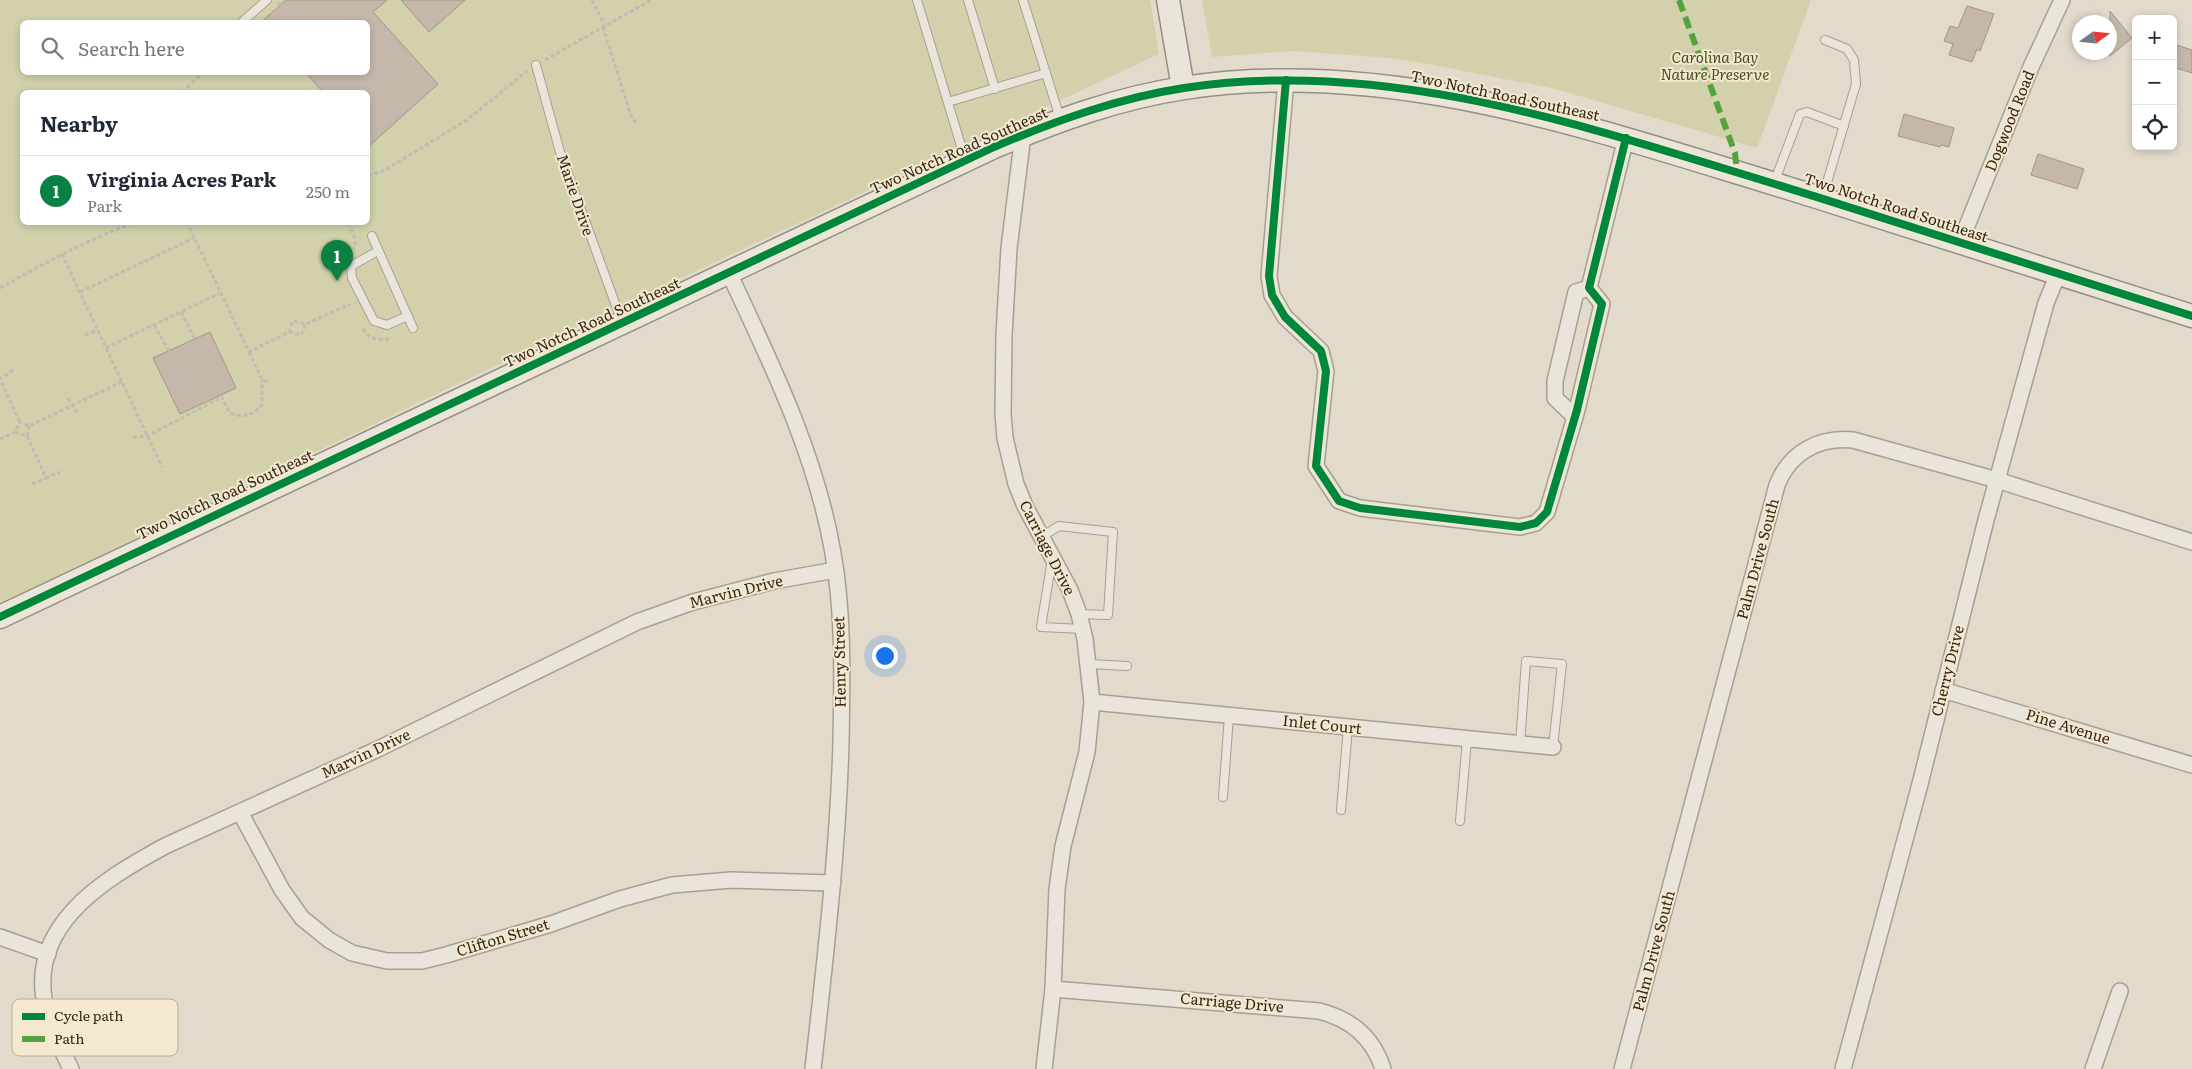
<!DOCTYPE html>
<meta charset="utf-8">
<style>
:root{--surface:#fff;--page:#f6f6f7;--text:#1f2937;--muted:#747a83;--line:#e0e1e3;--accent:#0b8043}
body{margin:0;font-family:Literata,serif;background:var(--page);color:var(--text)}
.controls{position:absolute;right:15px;top:15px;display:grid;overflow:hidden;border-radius:8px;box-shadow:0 2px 8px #0003}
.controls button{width:45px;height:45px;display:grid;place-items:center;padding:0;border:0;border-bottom:1px solid var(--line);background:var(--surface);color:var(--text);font:25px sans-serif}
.compass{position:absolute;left:2072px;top:15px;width:45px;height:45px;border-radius:50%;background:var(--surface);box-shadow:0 2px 8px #0003;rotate:75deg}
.you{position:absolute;left:884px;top:655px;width:18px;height:18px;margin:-12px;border:4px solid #fff;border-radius:50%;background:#1a73e8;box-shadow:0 0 0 8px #1a73e833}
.badge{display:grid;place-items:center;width:32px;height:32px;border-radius:50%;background:var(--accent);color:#fff;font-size:16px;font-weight:700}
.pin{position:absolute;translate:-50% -41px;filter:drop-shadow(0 1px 2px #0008)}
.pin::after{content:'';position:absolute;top:26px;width:18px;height:15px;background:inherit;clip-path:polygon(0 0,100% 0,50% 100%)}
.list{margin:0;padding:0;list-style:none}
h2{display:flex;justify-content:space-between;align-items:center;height:65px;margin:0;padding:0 20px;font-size:21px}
h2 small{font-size:16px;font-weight:400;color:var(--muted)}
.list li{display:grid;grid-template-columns:32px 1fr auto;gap:15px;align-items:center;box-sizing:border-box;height:70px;padding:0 20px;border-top:1px solid var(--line)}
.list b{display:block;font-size:19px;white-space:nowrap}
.list p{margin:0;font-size:16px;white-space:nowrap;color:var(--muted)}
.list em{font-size:16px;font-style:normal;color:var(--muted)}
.icon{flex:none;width:28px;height:28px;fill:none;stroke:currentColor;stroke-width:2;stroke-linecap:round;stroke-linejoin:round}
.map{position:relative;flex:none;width:2192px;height:1069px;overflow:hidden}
.search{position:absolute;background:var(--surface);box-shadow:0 2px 8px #0003;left:20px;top:20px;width:350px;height:55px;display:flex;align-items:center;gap:12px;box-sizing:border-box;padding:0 18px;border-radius:8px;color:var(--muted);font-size:19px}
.panel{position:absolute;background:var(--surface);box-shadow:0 2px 8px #0003;left:20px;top:90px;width:350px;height:135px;border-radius:8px}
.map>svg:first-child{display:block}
</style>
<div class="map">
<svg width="2192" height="1069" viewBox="0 0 2192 1069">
<rect width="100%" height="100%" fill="#e2daca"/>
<g fill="#d2d1ac" fill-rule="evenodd">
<path d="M0 0H1150L1159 54 549 340 0 604ZM22 22H368V72H22ZM22 92H368V222H22Z"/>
<polygon points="1202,0 1811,0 1757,148 1556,89 1428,64 1390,58 1294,51 1212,57"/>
</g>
<g fill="#c5b8ab" stroke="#a1968a">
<polygon points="286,0 387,0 373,12 438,84 368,147 368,92 323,92 305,72 368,72 368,22 261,22"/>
<polygon points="401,0 465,0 429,32"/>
<polygon points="1967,6 1994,14 1980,51 1977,49 1972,62 1949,55 1953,44 1944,41 1950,26 1958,28"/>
<polygon points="2110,11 2132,38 2110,56"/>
<polygon points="2173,44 2192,50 2192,73 2173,67"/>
<polygon points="1904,114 1954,128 1949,147 1941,145 1940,147 1898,136"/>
<polygon points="2038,154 2084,169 2077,189 2031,175"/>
<polygon points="210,332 236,388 180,414 153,358"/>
</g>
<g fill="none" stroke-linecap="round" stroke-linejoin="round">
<g stroke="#a79f93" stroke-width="10">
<g id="lane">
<polyline points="917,0 965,159"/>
<polyline points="968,0 995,89"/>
<polyline points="1023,0 1060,118"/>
<polyline points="242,22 267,0"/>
<polyline points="536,65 560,152 622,322"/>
<polyline points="948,102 1046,73"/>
<polyline points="1774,183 1800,114 1807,112 1844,126"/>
<polyline points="1823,196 1856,84 1854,60 1847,49 1825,40"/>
<polyline points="372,236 413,328"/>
<polyline points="378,251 351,266 352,278 374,321 387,325 408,316"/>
<polyline points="1041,537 1059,526 1113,532 1108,615 1079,614"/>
<polyline points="1052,559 1041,627 1083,629"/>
<polyline points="1089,664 1127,666"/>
<polyline points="1520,744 1526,661 1562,664 1553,747"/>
<polyline points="1223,797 1229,716"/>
<polyline points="1341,810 1348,727"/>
<polyline points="1460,821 1467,739"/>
</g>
</g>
<g stroke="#a79f93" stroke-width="18">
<g id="street">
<polyline points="1286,80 1269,276 1272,295 1285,317 1321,351 1326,371 1316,466 1339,501 1360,508 1520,527 1536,523 1547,512 1577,410 1602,304 1589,288 1626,138"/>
<polyline points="1023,135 1009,248 1004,335 1003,414 1005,438 1016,484 1025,506 1070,590 1079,614 1085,639 1092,702 1087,752 1063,846 1057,889 1053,989 1044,1069"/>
<polyline points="1960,243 2031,67 2062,0"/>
<path d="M729 273C771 363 816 454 833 553 844 616 842 679 841 742 838 851 825 960 813 1069"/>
<polyline points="1575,417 1555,398 1555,381 1576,292 1589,288"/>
<polyline points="1943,690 2192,765"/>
<polyline points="1092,702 1553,747"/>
<polyline points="240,812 282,890 302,918 329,940 352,953 387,961 422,961 446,955 551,924 620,899 672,885 731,880 833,883"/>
<polyline points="0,937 48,954"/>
<path d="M1053 989 1319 1011C1351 1019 1373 1037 1383 1069"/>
<path d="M71 1069C63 1052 53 1034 48 1016 21 929 101 881 165 846L376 750 637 622 693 602 774 581 835 570"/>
<path d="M1622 1069 1777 485C1790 452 1819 437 1853 440L1997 480 2192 542"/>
<polyline points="1843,1069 1919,788 1986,520 2046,303 2058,274"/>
<polyline points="2093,1069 2120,991"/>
</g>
</g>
<g stroke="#968e84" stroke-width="25">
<g id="secondary">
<polyline points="1168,0 1183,88"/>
<path d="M0 617 994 147C1055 121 1118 98 1184 88 1378 58 1569 121 1752 177 1899 222 2045 270 2192 316"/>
</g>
</g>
<g stroke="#c2bbb2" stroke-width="3" stroke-dasharray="4 2.5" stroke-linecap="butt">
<polyline points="592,0 605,26"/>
<polyline points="278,5 284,0"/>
<polyline points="603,27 630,113 637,125"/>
<polyline points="545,60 651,0"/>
<polyline points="182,92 204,72"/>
<polyline points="368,176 385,170 467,120 527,71"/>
<polyline points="187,222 249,352 289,332 293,321 306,324 350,304"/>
<path d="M341 222 347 223C352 232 358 240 354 249"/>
<polyline points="62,254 162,467"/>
<path d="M0 288C44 264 88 239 136 222"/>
<polyline points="80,292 194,238"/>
<polyline points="181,312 195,339"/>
<polyline points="154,325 169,351"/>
<path d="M363 329C369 340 379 340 390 339"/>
<polyline points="289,332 301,335 306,324"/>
<polyline points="85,335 98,330"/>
<polyline points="106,348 220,293"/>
<polyline points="249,352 262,380 269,382"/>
<polyline points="13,370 0,379 20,422"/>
<polyline points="68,398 77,413"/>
<polyline points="15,432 27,436 29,426"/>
<polyline points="27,436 46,478 60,472"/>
<path d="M133 437 147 436 222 397 230 413C244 418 252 416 262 405V380"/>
<polyline points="0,439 15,432 20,422 29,426 122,382"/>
<polyline points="32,484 46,478"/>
</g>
<use href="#lane" stroke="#eae5db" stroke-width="8"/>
<use href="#street" stroke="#eae5db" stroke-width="15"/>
<use href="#secondary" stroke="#eae5db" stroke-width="22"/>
<polyline stroke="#53a341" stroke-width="6" stroke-dasharray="12 6" stroke-linecap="butt" points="1679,0 1735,153 1737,172"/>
<g stroke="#f4e8cf" stroke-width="11">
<g id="cycleway">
<polyline points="1286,80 1269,276 1272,295 1285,317 1321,351 1326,371 1316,466 1339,501 1360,508 1520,527 1536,523 1547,512 1577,410 1602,304 1589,288 1626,138"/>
<path d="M0 617 994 147C1055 121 1118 98 1184 88 1378 58 1569 121 1752 177 1899 222 2045 270 2192 316"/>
</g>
</g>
<use href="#cycleway" stroke="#00873e" stroke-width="8"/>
</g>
<g text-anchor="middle" stroke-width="4" stroke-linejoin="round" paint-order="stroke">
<g font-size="15" font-style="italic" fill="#465024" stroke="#f4e8cf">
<text x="1715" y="63">Carolina Bay<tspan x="1715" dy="17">Nature Preserve</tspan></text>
</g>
<g font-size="15" fill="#34271c" stroke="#f4e8cf">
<text transform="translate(1505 96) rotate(12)" y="5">Two Notch Road Southeast</text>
<text transform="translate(2010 121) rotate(-68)" y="5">Dogwood Road</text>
<text transform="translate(959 151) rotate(-24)" y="5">Two Notch Road Southeast</text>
<text transform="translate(575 195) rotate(71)" y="5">Marie Drive</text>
<text transform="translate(1896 208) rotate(18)" y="5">Two Notch Road Southeast</text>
<text transform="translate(592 323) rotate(-25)" y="5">Two Notch Road Southeast</text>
<text transform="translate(225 495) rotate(-25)" y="5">Two Notch Road Southeast</text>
<text transform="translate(1047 548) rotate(63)" y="5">Carriage Drive</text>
<text transform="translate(1758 559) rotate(-75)" y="5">Palm Drive South</text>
<text transform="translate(736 592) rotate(-14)" y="5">Marvin Drive</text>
<text transform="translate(840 662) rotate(-91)" y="5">Henry Street</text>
<text transform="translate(1948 671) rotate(-76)" y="5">Cherry Drive</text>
<text transform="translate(1322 725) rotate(6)" y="5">Inlet Court</text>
<text transform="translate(2068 727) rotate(17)" y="5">Pine Avenue</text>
<text transform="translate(366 754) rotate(-25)" y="5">Marvin Drive</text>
<text transform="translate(503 938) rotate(-17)" y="5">Clifton Street</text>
<text transform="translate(1654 951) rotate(-75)" y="5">Palm Drive South</text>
<text transform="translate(1232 1003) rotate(5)" y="5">Carriage Drive</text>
</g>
</g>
<rect x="12" y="999" width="166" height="57" rx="8" fill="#f4e8cf" stroke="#baae99" stroke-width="1"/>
<rect x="22" y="1013" width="23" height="7" fill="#00873e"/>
<rect x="22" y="1036" width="23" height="6" fill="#53a341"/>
<g font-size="14" fill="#34271c">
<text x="54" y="1021">Cycle path</text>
<text x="54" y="1044">Path</text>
</g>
</svg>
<div class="controls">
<button>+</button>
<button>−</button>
<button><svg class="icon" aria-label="locate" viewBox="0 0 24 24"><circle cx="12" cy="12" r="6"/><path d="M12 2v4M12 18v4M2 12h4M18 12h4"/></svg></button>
</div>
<svg class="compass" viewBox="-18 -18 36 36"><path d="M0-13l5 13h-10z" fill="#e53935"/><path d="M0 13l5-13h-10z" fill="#747a83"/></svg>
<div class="you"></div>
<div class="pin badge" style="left:337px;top:281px">1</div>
<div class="search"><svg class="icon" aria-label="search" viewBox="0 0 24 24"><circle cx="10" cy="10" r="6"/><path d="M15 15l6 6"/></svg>Search here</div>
<section class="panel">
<h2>Nearby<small></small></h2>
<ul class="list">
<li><span class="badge">1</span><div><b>Virginia Acres Park</b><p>Park</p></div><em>250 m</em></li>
</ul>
</section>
</div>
